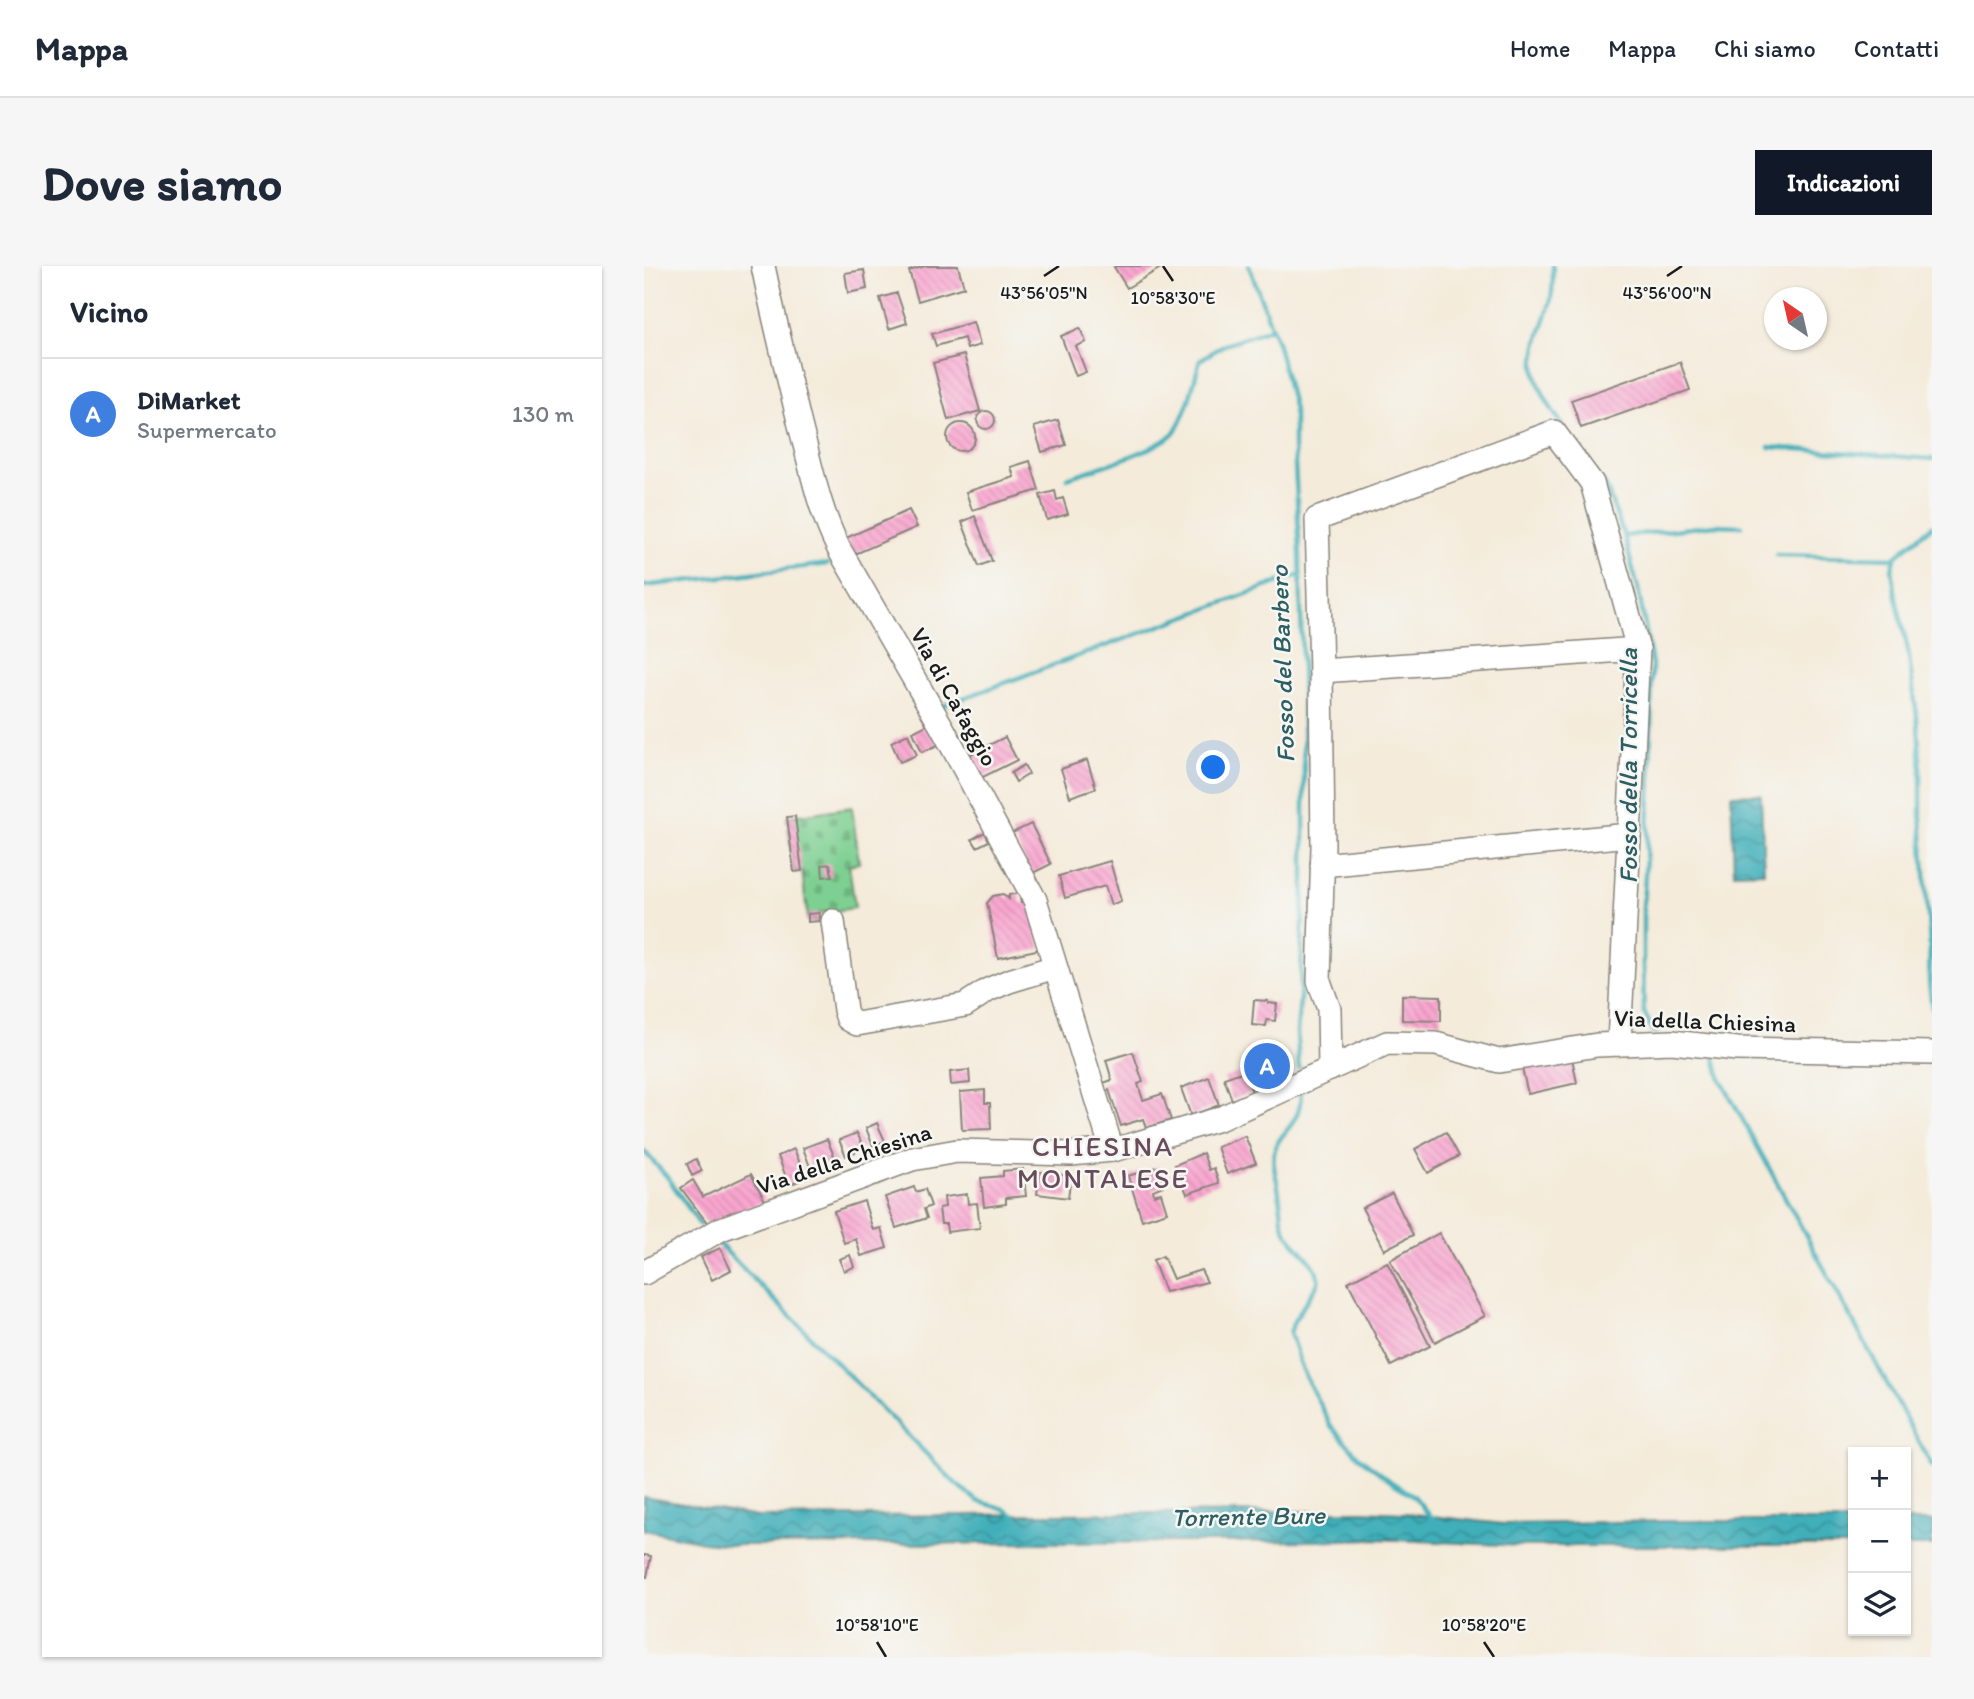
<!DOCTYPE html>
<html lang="it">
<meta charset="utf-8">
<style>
:root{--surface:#fff;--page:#f6f6f7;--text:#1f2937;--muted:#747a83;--line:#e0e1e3;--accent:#111827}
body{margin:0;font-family:Itim,sans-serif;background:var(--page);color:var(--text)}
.controls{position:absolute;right:21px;bottom:21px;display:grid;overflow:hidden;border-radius:0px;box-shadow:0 2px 5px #0004}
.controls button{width:63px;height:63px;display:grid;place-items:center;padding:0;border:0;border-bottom:2px solid var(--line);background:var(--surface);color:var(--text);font:35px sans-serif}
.compass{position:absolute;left:1120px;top:21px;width:63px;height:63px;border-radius:50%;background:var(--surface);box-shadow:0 2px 5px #0004;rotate:326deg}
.you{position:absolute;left:570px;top:502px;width:24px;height:24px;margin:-18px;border:5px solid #fff;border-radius:50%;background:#1a73e8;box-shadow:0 0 0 10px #1a73e833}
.badge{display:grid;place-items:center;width:46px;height:46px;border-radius:50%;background:var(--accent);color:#fff;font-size:23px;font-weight:700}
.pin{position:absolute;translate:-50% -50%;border:4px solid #fff;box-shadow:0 2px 7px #0006}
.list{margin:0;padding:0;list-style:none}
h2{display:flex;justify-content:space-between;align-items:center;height:91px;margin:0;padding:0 28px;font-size:30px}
h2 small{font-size:23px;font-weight:400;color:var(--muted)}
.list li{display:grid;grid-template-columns:46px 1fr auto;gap:21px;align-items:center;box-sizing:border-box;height:112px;padding:0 28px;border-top:2px solid var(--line)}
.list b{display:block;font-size:26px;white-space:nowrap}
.list p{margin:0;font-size:23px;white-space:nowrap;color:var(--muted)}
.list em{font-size:23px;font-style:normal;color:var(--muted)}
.icon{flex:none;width:38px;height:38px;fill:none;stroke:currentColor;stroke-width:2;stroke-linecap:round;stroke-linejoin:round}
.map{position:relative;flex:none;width:1288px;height:1391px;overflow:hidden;border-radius:0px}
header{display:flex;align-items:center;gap:42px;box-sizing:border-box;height:98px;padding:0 35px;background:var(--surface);border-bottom:2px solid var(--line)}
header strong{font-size:33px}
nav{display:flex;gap:38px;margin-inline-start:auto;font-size:24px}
.intro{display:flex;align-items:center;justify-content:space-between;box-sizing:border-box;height:168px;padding:0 42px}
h1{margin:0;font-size:49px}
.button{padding:18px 32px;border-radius:0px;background:var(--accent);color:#fff;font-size:24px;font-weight:700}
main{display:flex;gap:42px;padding:0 42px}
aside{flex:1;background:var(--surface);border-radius:0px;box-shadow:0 2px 5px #0004}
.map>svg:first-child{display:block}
</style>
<header>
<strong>Mappa</strong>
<nav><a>Home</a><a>Mappa</a><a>Chi siamo</a><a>Contatti</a></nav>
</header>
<div class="intro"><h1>Dove siamo</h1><a class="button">Indicazioni</a></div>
<main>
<aside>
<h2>Vicino<small></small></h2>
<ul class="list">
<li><span class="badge" style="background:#3f7fe0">A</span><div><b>DiMarket</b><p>Supermercato</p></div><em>130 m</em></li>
</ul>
</aside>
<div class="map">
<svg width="1288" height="1391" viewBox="0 0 1288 1391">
<defs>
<pattern id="cemetery-stones" width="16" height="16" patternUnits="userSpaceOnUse" patternTransform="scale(1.75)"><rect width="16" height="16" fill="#7ed092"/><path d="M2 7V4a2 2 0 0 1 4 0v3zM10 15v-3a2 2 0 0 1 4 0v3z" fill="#6cb27d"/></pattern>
<pattern id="water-waves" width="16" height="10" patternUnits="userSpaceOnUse" patternTransform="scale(1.75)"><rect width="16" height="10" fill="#3fafb9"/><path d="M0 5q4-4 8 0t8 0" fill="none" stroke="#348e96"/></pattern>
<pattern id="building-back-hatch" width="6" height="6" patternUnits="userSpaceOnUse" patternTransform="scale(1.75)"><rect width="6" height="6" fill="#f9a6cf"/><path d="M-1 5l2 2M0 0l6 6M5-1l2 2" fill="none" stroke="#d58eb1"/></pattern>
</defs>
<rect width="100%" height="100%" fill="#f6f6f2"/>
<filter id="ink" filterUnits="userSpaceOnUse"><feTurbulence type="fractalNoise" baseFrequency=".0143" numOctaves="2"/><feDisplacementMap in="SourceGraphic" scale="14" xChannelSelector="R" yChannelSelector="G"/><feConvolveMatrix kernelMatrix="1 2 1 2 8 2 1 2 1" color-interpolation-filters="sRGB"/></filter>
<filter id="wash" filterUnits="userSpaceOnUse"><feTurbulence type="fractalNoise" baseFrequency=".00686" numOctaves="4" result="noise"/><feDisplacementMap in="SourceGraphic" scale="28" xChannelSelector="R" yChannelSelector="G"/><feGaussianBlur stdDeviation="1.57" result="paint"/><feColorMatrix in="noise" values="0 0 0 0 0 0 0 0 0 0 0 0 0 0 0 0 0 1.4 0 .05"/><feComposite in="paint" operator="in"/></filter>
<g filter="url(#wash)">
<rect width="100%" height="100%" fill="#f4ebda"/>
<polygon fill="url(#cemetery-stones)" stroke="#4d7657" stroke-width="2" points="208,541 215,597 205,599 211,642 175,647 175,655 164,656 158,605 150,606 143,551"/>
<g fill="url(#water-waves)" stroke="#2e666a" stroke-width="2">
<polygon points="1117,528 1120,606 1090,607 1087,529"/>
<polygon points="0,1231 114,1251 717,1245 761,1247 860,1258 1021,1255 1209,1255 1209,1280 879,1280 730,1273 671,1275 87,1279 59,1276 0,1264"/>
<rect x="1262" y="1255" width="26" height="25"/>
</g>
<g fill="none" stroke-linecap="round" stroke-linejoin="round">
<g stroke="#3fafb9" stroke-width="4.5">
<polyline points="605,0 634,79 650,144 650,180 656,289 660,509 660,615 656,733 653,766 655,802"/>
<path d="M909 0C909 11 909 22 907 33 902 55 889 79 891 102 893 122 908 145 920 161"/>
<polyline points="1125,181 1288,193"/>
<path d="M423 212C446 204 519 183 531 165 545 143 549 118 556 94L578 80 628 62"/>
<polyline points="957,214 962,220 980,270 994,322 1008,398 1006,528 999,641 999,699 1000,746 1009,766 1012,766"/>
<polyline points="1288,260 1252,290 1248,303 1252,331 1264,384 1273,451 1277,502 1277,550 1286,679 1285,716 1288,742"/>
<polyline points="980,270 1071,259 1098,260"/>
<polyline points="1132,289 1250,292"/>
<polyline points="0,320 184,298"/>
<polyline points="298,440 657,308"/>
<polyline points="1071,792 1077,814 1288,1200"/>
<path d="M657 825C657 836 655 847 649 856 643 866 634 872 631 883 627 895 632 908 634 921 636 931 637 942 638 953 642 980 677 993 674 1017L650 1055 646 1067 660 1108 687 1160 715 1191 749 1217 769 1229 787 1251 790 1252"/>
<polyline points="0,885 24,912 56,959"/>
<polyline points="76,979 311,1217 333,1235 361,1243 374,1252"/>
</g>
</g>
<g id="blocks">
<g fill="url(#building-back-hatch)">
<polygon points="281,0 314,0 320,21 274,35 265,5"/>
<polygon points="472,0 520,0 483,22 470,1"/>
<polygon points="220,4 223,23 204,27 201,7"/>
<polygon points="253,27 263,57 245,63 236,32"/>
<polygon points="329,56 336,79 323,83 320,72 292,80 288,68"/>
<polygon points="436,62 442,76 432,80 442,106 432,110 417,70"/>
<polygon points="320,89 336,145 304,154 289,97"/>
<polygon points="1036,96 1046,124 937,162 927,134"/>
<circle cx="342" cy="154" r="9"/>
<polygon points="414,154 422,179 398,186 390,161"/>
<circle cx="317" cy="171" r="14"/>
<polygon points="386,195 395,224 328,244 322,226 370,211 367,201"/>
<polygon points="411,225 413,234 419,232 424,248 403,254 396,229"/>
<polygon points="265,244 273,261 209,289 202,272"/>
<polygon points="331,250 348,295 335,300 318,256"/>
<polygon points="290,455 301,476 278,486 269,466"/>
<polygon points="264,468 273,489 256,496 247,476"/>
<polygon points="361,471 373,494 335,513 323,490"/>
<polygon points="443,494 452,522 426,531 417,503"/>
<polygon points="380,499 385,508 372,516 367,507"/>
<polygon points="151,550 158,605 150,606 143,551"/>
<polygon points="387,558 407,598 387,608 368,567"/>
<polygon points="341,566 345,575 333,581 328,573"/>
<polygon points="466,595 477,635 467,639 461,620 421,632 415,610"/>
<polygon points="186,598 188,610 179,611 178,599"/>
<polygon points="375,627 377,637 388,635 397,683 354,692 343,637 349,630 359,628 365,633 365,629"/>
<polygon points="175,647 175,655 164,656 164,648"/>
<polygon points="758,729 797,730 797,755 758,754"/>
<polygon points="610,734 624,735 624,737 633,738 631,755 623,754 622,760 608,759"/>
<polygon points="489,786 499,816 494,818 499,834 518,828 527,854 502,862 499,853 477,860 465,824 459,826 456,818 468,814 462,794"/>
<polygon points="927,787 933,817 884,828 877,798"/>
<polygon points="635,790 642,811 619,819 612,798"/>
<polygon points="325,804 326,817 307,819 306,806"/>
<polygon points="600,805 608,826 588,834 580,812"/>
<polygon points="565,811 575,839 547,850 537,822"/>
<polygon points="341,824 341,837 346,837 347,863 318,864 316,826"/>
<polygon points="233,857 241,875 229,880 222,862"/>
<polygon points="802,866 815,890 784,907 771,883"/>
<polygon points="213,867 220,882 202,890 195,874"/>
<polygon points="601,870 612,897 583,908 573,881"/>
<polygon points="183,873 193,897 168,906 159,882"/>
<polygon points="150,883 162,912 145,919 134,890"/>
<polygon points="559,887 565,904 570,902 575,917 543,928 531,899"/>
<polygon points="52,893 58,905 48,910 43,898"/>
<polygon points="513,901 519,920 509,924 510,929 517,927 523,946 498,954 484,910"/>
<polygon points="379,903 382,930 362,932 362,938 340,941 337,912 359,910 359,905"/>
<polygon points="396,906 427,910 424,932 393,928"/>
<polygon points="107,908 121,935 64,958 37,922 49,914 59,931"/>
<polygon points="270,921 272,926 281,923 287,940 280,943 283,952 252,962 241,931"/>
<polygon points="748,927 769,969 740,984 718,942"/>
<polygon points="323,928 324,938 333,937 336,962 303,966 302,958 297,958 295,942 301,941 300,931"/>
<polygon points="220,935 229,964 237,962 243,982 217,990 212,973 200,977 190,945"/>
<polygon points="795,967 841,1050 791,1076 746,994"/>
<polygon points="76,982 87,1004 68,1014 57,991"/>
<polygon points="206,989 210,1001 200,1005 195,993"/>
<polygon points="519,990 529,1013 557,1004 563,1016 521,1026 509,994"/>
<polygon points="743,996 786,1080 747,1100 704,1016"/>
<polygon points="0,1289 7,1290 3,1311 0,1310"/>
</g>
</g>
</g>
<g filter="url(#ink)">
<use href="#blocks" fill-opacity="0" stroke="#88847b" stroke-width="2"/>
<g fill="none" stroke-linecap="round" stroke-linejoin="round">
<g stroke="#88847b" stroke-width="26">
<g id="minor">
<path d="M119 0C130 53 143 106 156 159 167 201 175 244 195 283L299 463 391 634 468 884"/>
<polyline points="677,405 994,383"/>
<polyline points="678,599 985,569"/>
<polyline points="189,655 201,744 204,753 213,758 321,739 344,724 365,715 411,701"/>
<polyline points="686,803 685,743 675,715 679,580 677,405 673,253 910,166 948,217 994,383 975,778"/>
<polyline points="0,1007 77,963 268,893 313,885 427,888 468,884 484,880 575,853 743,777 792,778 855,795 953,779 1028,776 1093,783 1288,787"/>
</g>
</g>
<use href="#minor" stroke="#fff" stroke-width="23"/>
</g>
</g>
<path fill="none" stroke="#1c1c1c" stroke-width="2.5" d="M519 0 529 15M400 10 415 0M1023 10 1038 0M233 1376 242 1391M840 1376 850 1391"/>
<g text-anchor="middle" stroke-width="5" stroke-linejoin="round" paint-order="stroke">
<g font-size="24" fill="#1c1c1c" stroke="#f6f6f2">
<text transform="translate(310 431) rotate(61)" y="8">Via di Cafaggio</text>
<text transform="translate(1061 755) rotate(2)" y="8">Via della Chiesina</text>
<text transform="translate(200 893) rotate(-18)" y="8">Via della Chiesina</text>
</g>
<g font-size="26" font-style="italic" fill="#2c5e63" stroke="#f6f6f2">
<text transform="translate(638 398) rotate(-92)" y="9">Fosso del Barbero</text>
<text transform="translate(984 500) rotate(-90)" y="9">Fosso della Torricella</text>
<text transform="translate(604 1250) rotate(-1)" y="9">Torrente Bure</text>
</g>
<g font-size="28" letter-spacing="2" fill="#694c5b" stroke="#f6f6f2">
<text x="459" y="890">CHIESINA<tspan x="459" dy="32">MONTALESE</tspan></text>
</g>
</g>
<g font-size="18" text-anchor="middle" fill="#1c1c1c" stroke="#f6f6f2" stroke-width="5" stroke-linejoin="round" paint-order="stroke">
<text x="400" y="33">43°56'05"N</text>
<text x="1023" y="33">43°56'00"N</text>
<text x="529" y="38">10°58'30"E</text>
<text x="233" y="1365">10°58'10"E</text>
<text x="840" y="1365">10°58'20"E</text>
</g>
</svg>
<div class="controls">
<button>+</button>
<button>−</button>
<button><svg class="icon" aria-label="layers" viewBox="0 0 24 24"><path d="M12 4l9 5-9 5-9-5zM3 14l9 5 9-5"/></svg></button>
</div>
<svg class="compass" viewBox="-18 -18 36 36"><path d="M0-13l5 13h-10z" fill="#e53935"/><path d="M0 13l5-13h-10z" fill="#747a83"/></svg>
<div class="you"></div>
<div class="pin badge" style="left:623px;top:800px;background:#3f7fe0">A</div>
</div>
</main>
